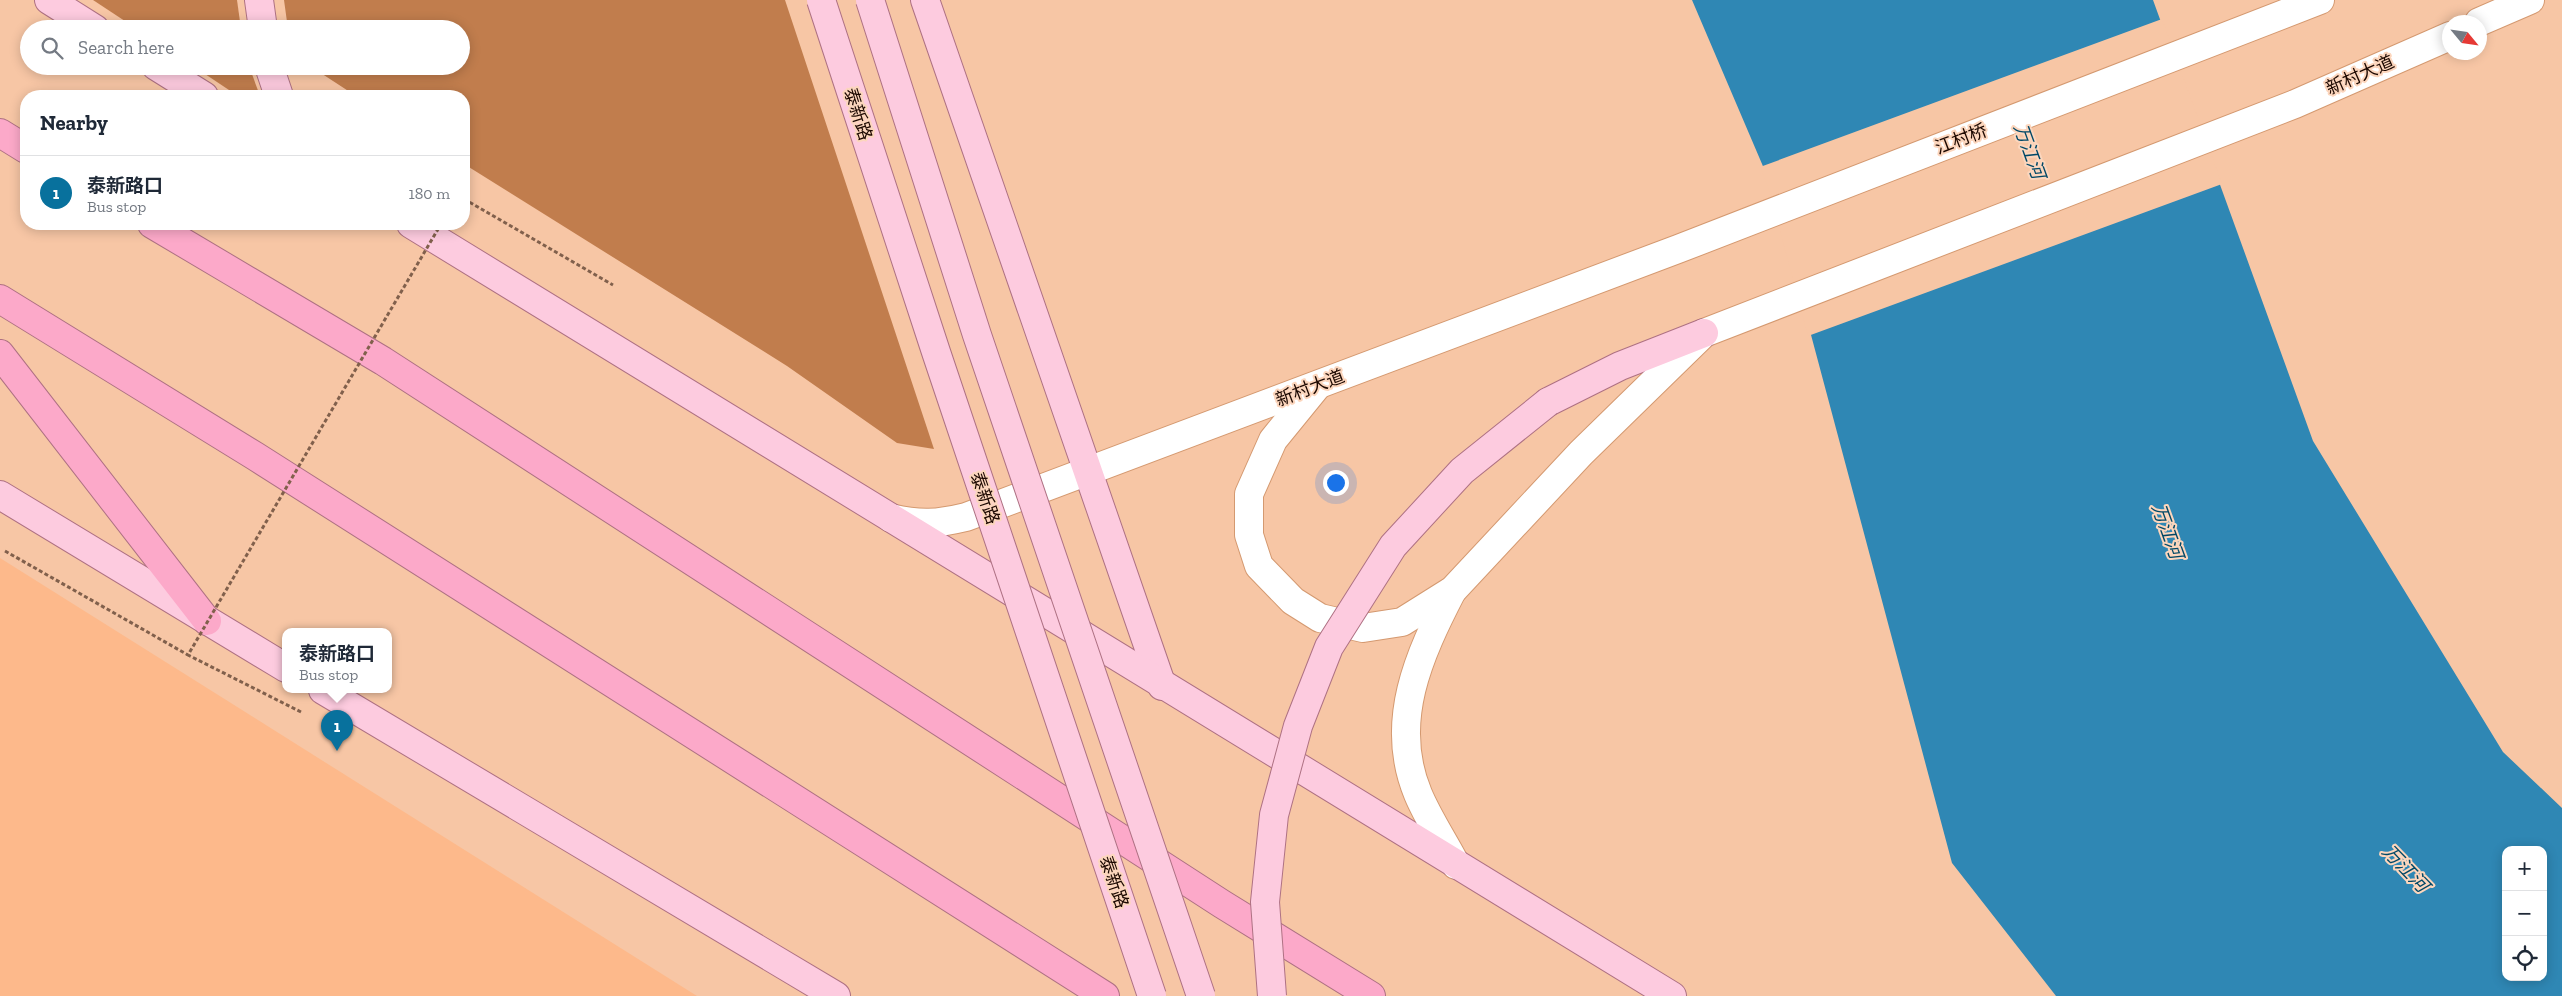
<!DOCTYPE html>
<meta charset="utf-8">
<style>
:root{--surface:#fff;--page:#f2f2f3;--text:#1f2937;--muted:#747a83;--line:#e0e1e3;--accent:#08719d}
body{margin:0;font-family:"Zilla Slab","Noto Sans SC",serif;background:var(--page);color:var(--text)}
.controls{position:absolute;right:15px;bottom:15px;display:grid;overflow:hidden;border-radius:10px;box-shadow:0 2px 12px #0003}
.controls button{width:45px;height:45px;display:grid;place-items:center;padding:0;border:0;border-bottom:1px solid var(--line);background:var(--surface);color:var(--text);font:25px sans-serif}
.compass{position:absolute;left:2442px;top:15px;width:45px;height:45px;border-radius:50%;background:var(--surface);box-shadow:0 2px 12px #0003;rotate:119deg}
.you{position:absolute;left:1335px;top:482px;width:18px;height:18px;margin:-12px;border:4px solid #fff;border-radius:50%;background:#1a73e8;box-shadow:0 0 0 8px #1a73e833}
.badge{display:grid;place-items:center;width:32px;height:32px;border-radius:50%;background:var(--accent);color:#fff;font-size:16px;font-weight:700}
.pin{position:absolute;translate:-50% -41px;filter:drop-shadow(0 1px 2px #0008)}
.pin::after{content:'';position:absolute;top:26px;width:18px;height:15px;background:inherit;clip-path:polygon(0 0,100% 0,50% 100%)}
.popup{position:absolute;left:282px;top:628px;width:110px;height:65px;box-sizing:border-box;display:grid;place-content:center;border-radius:10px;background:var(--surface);filter:drop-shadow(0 1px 4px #0005);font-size:16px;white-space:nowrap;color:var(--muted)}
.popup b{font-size:19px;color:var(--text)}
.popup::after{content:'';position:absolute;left:50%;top:100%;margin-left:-10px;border:10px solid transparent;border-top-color:var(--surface)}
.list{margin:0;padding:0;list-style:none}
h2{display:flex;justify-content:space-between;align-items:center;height:65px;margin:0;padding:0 20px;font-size:21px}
h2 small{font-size:16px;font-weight:400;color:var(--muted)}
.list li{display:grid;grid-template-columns:32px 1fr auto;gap:15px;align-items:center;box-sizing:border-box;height:75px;padding:0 20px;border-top:1px solid var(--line)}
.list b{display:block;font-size:19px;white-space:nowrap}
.list p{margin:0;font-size:16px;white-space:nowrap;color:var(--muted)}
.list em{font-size:16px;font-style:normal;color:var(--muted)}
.icon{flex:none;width:28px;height:28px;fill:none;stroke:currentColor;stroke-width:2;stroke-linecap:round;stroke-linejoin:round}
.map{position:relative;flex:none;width:2562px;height:996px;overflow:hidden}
.search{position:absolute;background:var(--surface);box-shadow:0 2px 12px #0003;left:20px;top:20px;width:450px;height:55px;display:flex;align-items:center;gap:12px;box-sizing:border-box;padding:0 18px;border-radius:28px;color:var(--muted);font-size:19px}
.panel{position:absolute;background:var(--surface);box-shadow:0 2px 12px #0003;left:20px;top:90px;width:450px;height:140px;border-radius:20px}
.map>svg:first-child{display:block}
</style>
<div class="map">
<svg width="2562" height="996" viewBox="0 0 2562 996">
<rect width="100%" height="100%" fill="#f7c6a5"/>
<polygon fill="#fdb98b" points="0,558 697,996 0,996"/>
<g fill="#c17d4d">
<polygon points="93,0 237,0 241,29 137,29"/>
<polygon points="284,0 785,0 934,449 897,443 787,366 464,164 464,96 356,96 310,66 461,66 461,29 288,29"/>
<polygon points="193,66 249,66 260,96 238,96"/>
</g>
<path fill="#2f87b4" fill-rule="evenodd" d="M1692 0H2153L2313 441 2503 752 2562 808V996H2056L1952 863 1771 185ZM2506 850H2543V977H2506Z"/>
<polygon fill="#f7c6a5" points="2162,19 2222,184 1808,336 1768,186 1760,167"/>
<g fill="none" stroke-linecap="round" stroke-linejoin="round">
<g stroke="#d49970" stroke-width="30">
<g id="minor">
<polyline points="2479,22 2530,0"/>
<polyline points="1317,386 1273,440 1249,494 1249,535 1259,566 1293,601 1320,618 1363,628 1402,622 1453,590 1581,453 1704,333 2295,104 2450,36"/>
<path d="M891 518C920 525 937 524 966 517L1678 249 2320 0"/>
<path d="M1452 591C1419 655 1388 722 1418 794 1428 818 1444 842 1456 865"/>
</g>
</g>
<g stroke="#ae7183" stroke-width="30">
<g id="major">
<polyline points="49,0 95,29"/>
<polyline points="259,0 263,29"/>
<polyline points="925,0 1162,686"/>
<polyline points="156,66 204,96"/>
<polyline points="269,66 279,96"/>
<polyline points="411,224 1672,996"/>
<polyline points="1548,402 1620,366 1704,333"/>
<polyline points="0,495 286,668"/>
<polyline points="323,690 836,996"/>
</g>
</g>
<g stroke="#ae7183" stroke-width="30">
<g id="highway">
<polyline points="0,133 26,149"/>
<polyline points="152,224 383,361 1222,904 1371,996"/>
<polyline points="0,299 255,456 1105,996"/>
<polyline points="0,354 207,621"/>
</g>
</g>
<g stroke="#81604c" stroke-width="3" stroke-dasharray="4 2.5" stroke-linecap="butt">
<polyline points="464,199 613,285"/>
<polyline points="5,551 188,655"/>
</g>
<use href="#minor" stroke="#fff" stroke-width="28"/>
<use href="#major" stroke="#fdcbdf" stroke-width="28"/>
<use href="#highway" stroke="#fca9c9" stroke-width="28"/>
<g stroke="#ae7183" stroke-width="30" stroke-linecap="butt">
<g id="major-bridge">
<polyline points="821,0 936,352 1152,996"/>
<polyline points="870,0 977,335 1201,996"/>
<polyline points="1272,996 1265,902 1274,815 1298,726 1329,647 1393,546 1462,471 1548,402"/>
</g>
</g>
<polyline stroke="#81604c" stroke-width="3" stroke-dasharray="4 2.5" stroke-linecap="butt" points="301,712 188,655 441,224"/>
<use href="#major-bridge" stroke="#fdcbdf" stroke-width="28"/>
</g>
<g text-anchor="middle" stroke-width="4" stroke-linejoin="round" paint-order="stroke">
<g font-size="18" fill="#1c0800" stroke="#fcd6bd">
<text transform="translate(2360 75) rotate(-24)" y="6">新村大道</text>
<text transform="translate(858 114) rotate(72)" y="6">泰新路</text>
<text transform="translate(1961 139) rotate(-21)" y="6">江村桥</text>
<text transform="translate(1310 388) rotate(-21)" y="6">新村大道</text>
<text transform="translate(985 498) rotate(71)" y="6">泰新路</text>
<text transform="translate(1114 882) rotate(71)" y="6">泰新路</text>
</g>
<g font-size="19" font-style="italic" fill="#004867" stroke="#fcd6bd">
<text transform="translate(2030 151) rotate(70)" y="7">万江河</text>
<text transform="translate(2168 531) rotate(70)" y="7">万江河</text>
<text transform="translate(2406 868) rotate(46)" y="7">万江河</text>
</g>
</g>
</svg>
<div class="controls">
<button>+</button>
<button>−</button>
<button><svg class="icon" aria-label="locate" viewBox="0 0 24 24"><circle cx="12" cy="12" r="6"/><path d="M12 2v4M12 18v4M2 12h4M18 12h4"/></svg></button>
</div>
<svg class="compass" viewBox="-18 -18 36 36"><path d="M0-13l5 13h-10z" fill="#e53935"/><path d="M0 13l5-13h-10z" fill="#747a83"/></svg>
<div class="you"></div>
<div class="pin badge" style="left:337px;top:751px">1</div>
<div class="popup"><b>泰新路口</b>Bus stop</div>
<div class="search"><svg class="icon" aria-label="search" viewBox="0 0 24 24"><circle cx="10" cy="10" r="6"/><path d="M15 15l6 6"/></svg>Search here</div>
<section class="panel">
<h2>Nearby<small></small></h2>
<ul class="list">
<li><span class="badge">1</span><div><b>泰新路口</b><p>Bus stop</p></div><em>180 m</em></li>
</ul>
</section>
</div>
